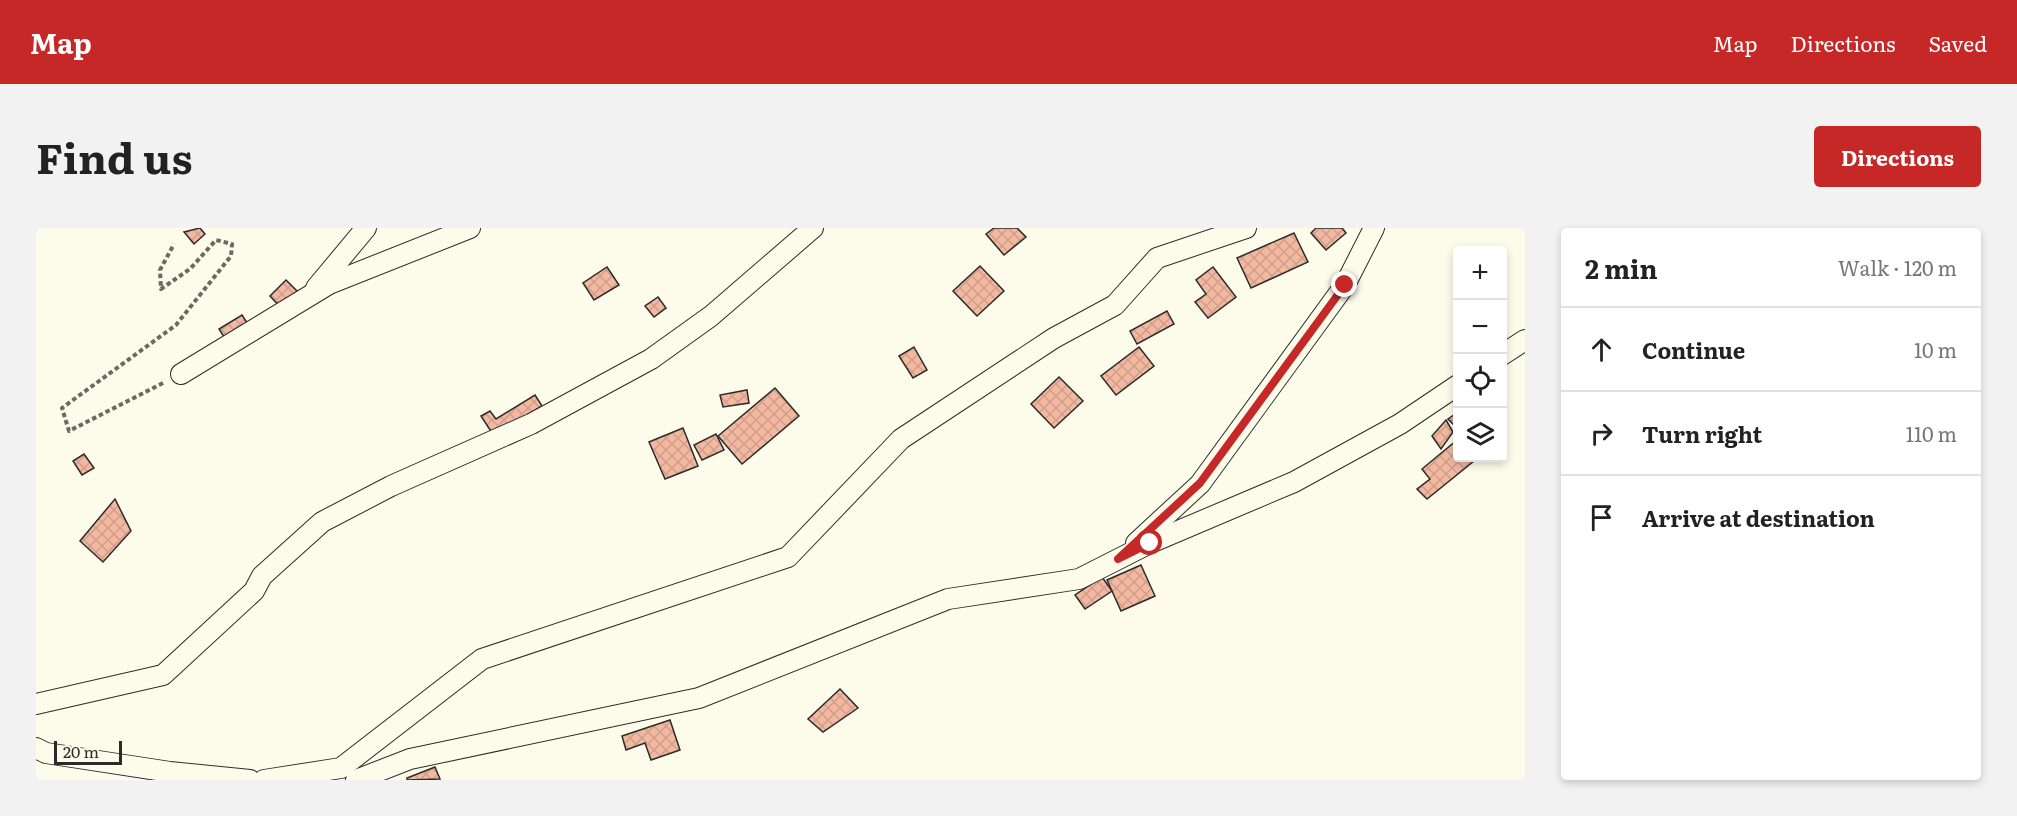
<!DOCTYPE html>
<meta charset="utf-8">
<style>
:root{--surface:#fff;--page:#f2f2f2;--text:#222;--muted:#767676;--line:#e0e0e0;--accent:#c62828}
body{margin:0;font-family:Literata,serif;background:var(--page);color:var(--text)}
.controls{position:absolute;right:18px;top:18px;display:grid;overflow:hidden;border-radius:6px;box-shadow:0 3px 9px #0003}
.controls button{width:54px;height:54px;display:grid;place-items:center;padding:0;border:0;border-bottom:2px solid var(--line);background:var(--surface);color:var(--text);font:30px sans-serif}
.scale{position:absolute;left:18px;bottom:15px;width:68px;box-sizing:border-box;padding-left:6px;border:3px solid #2b2b2b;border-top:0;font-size:16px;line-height:21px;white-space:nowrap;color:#2b2b2b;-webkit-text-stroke:4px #fdfbea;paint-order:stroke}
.stop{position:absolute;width:18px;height:18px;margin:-14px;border:4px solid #c62828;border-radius:50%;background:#fff}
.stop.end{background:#c62828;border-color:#fff;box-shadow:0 2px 6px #0008}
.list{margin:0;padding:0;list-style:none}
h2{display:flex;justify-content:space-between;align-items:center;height:78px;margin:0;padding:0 24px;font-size:26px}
h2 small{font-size:20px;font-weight:400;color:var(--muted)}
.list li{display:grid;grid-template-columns:39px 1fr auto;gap:18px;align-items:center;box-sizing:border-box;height:84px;padding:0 24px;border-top:2px solid var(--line)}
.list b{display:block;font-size:22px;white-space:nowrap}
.list em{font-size:20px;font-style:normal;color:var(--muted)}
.icon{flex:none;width:33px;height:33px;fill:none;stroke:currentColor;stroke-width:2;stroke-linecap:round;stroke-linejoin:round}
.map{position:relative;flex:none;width:1489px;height:552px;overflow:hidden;border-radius:6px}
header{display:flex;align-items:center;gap:36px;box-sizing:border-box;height:84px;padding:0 30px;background:var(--accent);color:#fff}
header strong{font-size:28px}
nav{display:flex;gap:33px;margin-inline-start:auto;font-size:21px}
.intro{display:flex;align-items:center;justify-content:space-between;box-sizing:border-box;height:144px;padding:0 36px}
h1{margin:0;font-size:42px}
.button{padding:15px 27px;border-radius:6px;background:var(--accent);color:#fff;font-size:21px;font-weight:700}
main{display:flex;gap:36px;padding:0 36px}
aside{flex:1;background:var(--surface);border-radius:6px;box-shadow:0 3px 9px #0003}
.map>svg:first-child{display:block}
</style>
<header>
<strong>Map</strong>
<nav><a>Map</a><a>Directions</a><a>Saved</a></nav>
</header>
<div class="intro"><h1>Find us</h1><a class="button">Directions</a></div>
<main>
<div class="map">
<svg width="1489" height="552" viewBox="0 0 1489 552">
<defs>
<pattern id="building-cross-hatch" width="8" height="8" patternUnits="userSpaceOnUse" patternTransform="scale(1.5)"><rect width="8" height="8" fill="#f2b8a0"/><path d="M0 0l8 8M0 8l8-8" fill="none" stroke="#d09e8a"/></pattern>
</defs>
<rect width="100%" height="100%" fill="#fdfbea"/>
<g fill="url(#building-cross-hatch)" stroke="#2b2b2b" stroke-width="1.5">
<polygon points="164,0 169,6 158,16 148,4"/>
<polygon points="958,0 981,0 990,9 968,27 950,6"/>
<polygon points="1280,0 1306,0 1310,5 1290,22 1275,5"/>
<polygon points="1258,5 1272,34 1215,60 1201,30"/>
<polygon points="944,38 968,63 941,88 917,63"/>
<polygon points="571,39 583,57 558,72 547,55"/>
<polygon points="1177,39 1200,69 1172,90 1159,74 1170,66 1160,52"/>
<polygon points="250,52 262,64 245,80 234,68"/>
<polygon points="622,69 630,80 618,89 609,78"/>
<polygon points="1131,83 1138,96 1101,116 1094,103"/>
<polygon points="206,87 213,98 190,112 183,101"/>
<polygon points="878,119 891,142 877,150 863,128"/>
<polygon points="1103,119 1118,138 1080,167 1065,148"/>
<polygon points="1023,149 1047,173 1018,200 995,176"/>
<polygon points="739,160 763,188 706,236 682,208"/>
<polygon points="711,162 713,175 687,179 684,167"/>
<polygon points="499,167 506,178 458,208 445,188 454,183 460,191"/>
<polygon points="1422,184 1422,201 1412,191"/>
<polygon points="1410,192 1417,204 1405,221 1396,208"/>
<polygon points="647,200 662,238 629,251 613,214"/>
<polygon points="680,206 688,222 666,232 658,217"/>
<polygon points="1421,212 1422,230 1435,230 1438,233 1391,271 1381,261 1394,251 1386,241"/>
<polygon points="48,226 58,240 46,247 37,233"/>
<polygon points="79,271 95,303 67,334 44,313"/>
<polygon points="1105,337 1119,368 1085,383 1071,352"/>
<polygon points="1066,349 1076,363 1049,381 1039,367"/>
<polygon points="804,461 822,480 787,504 772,491"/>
<polygon points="634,492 644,522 615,532 609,515 590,522 586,508"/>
<polygon points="399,539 404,551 371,552 371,550"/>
</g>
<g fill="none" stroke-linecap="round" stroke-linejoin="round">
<g stroke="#2b2b2b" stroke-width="22">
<g id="minor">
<polyline points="280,60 330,0"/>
<polyline points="1466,127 1489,112"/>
<polyline points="145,146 293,56 434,0"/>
<polyline points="1100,315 1164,256 1309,57 1338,0"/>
<polyline points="0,476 127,447 218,363 226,348 286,294 355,258 495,196 615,131 675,88 777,0"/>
<polyline points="0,520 10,525 134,544 214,552"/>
<polyline points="228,552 305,540 446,431 752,329 865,211 1018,110 1079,77 1121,30 1210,0"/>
<polyline points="320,552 374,531 663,470 912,371 1043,351 1114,315 1258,254 1364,196 1422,157"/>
</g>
</g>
<polyline stroke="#6a6964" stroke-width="4" stroke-dasharray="4.5 3" stroke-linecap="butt" points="127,155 33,203 26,180 140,97 195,28 196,16 180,12 154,41 125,61 124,42 138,16"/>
<use href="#minor" stroke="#fdfbea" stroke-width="20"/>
</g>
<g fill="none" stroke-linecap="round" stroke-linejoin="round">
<polyline stroke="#c62828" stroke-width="8" points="1114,315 1082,331 1164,255 1309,57"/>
</g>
</svg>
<div class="controls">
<button>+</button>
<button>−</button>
<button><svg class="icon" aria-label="locate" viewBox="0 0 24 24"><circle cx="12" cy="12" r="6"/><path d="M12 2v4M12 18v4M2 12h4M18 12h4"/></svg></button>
<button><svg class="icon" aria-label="layers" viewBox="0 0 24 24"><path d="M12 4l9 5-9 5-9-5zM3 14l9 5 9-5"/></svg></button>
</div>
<div class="scale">20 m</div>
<div class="stop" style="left:1114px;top:315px"></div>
<div class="stop end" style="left:1309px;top:57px"></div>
</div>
<aside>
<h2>2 min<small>Walk · 120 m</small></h2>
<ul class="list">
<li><svg class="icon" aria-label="ahead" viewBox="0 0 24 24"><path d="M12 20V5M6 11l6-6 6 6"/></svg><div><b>Continue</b></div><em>10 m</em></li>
<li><svg class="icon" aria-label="right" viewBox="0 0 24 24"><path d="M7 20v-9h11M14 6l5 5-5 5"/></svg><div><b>Turn right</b></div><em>110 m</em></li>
<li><svg class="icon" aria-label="arrive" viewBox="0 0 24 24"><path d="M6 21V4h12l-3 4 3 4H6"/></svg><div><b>Arrive at destination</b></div></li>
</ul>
</aside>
</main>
